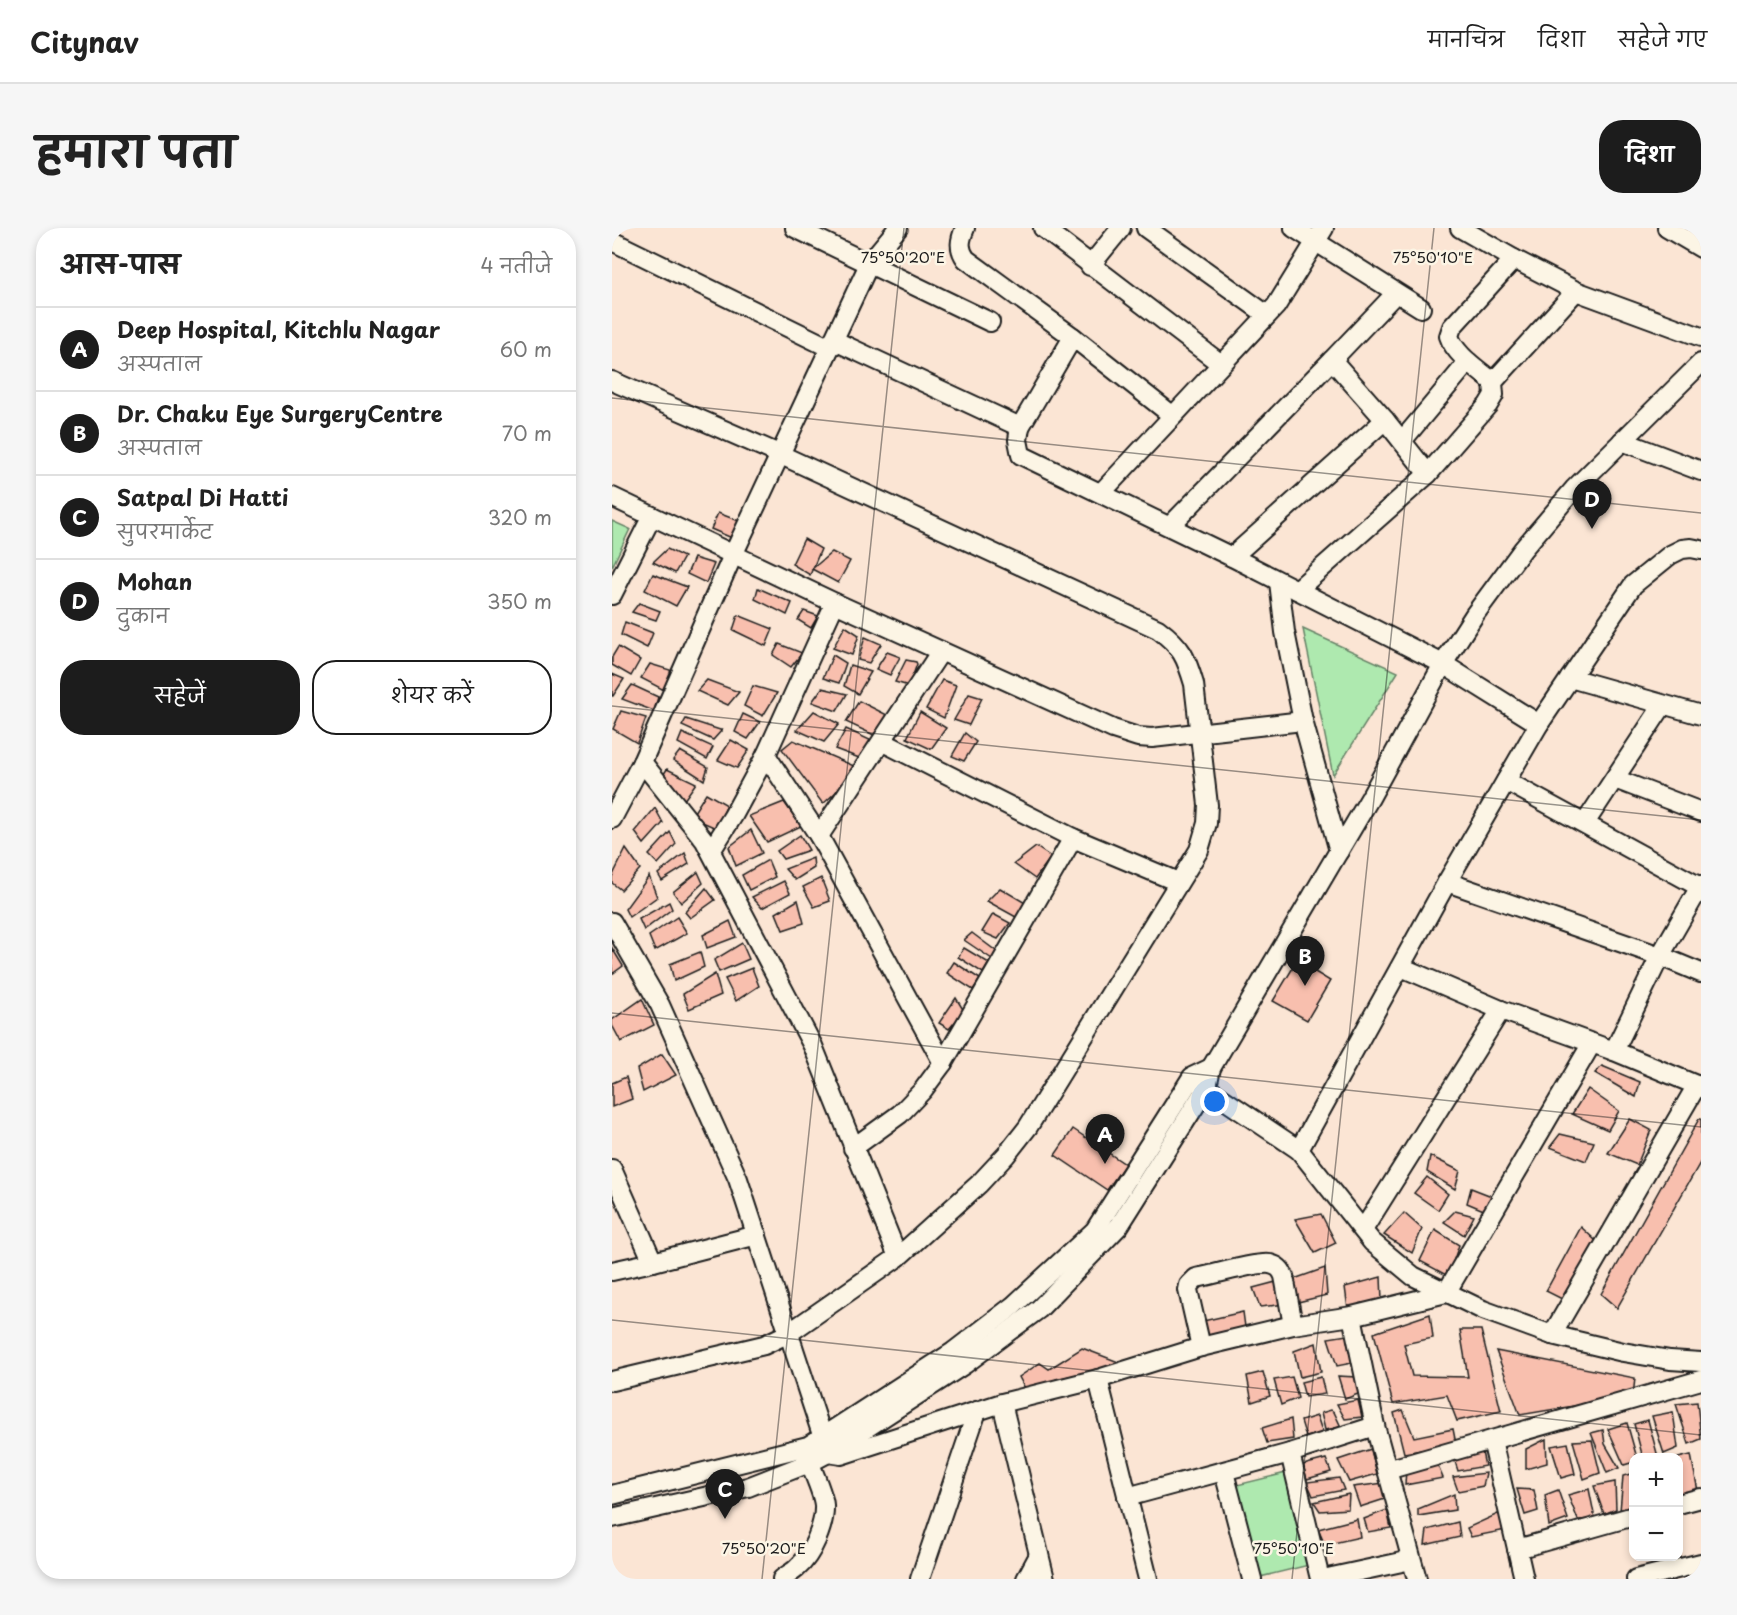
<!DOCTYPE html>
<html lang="hi">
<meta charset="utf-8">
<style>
:root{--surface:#fff;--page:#f6f6f6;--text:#222;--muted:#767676;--line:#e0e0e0;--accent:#1c1c1c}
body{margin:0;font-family:"Playpen Sans","Playpen Sans Deva",sans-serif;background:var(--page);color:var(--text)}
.controls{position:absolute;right:18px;bottom:18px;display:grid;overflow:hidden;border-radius:12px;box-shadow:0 3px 9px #0003}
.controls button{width:54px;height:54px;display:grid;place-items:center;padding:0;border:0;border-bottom:2px solid var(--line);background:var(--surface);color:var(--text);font:30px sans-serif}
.you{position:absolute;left:603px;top:874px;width:21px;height:21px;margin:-15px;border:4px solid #fff;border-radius:50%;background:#1a73e8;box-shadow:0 0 0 9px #1a73e833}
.badge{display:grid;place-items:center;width:39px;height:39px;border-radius:50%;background:var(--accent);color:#fff;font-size:20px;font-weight:700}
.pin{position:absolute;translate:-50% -50px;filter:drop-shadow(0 2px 3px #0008)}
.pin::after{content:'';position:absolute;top:32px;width:21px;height:18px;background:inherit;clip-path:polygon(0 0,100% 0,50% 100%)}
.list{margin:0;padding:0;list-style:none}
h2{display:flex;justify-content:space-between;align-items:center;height:78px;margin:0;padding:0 24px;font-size:26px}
h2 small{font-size:20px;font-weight:400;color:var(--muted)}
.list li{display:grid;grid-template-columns:39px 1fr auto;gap:18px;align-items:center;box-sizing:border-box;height:84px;padding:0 24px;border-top:2px solid var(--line)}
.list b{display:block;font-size:22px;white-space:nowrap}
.list p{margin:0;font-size:20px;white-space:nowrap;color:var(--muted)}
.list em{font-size:20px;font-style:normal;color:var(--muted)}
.actions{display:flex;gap:12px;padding:18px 24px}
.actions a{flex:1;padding:14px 0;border:2px solid var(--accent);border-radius:24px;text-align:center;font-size:21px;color:var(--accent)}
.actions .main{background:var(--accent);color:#fff}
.map{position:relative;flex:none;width:1089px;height:1351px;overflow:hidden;border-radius:24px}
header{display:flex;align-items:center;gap:36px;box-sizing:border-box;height:84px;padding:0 30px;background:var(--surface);border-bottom:2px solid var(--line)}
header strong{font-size:28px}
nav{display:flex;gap:33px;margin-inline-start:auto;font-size:21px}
.intro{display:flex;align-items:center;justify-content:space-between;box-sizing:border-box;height:144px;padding:0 36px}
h1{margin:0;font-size:42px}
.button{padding:15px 27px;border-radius:24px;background:var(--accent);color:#fff;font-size:21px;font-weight:700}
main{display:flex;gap:36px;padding:0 36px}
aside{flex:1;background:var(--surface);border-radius:24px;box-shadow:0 3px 9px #0003}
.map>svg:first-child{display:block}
</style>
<header>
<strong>Citynav</strong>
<nav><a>मानचित्र</a><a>दिशा</a><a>सहेजे गए</a></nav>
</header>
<div class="intro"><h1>हमारा पता</h1><a class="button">दिशा</a></div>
<main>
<aside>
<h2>आस-पास<small>4 नतीजे</small></h2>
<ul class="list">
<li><span class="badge">A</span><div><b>Deep Hospital, Kitchlu Nagar</b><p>अस्पताल</p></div><em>60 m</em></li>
<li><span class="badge">B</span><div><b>Dr. Chaku Eye SurgeryCentre</b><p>अस्पताल</p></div><em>70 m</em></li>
<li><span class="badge">C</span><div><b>Satpal Di Hatti</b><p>सुपरमार्केट</p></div><em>320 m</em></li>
<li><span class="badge">D</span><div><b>Mohan</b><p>दुकान</p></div><em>350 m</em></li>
</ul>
<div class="actions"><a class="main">सहेजें</a><a>शेयर करें</a></div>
</aside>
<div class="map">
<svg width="1089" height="1351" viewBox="0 0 1089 1351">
<rect width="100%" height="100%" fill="#fbe5d4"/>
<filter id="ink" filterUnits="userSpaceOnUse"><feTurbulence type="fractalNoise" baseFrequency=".0167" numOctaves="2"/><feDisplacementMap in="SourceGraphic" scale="12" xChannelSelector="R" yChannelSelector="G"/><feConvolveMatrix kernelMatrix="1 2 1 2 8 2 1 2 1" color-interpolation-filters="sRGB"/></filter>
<g filter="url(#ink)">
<g fill="#aee9af" stroke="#658266" stroke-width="1.5">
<polygon points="0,293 18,301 0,339"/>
<polygon points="691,401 786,444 721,547"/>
<polygon points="674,1245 697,1337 644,1350 621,1258"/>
</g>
<g fill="#f8bfae" stroke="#1c1c1c" stroke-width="1.5">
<polygon points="106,285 127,293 120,310 99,301"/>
<polygon points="192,311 209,321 198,347 180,336"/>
<polygon points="55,321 72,329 63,345 41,334"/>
<polygon points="220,324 238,333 226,355 200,341"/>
<polygon points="82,330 102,336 94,355 75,346"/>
<polygon points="41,346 75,359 64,378 33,362"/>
<polygon points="146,360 180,375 175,387 143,371"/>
<polygon points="27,375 48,383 44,392 20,384"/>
<polygon points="192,383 206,388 199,400 186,392"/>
<polygon points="126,387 161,401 154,418 121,402"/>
<polygon points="13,394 41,405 35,420 9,407"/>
<polygon points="233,398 247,407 240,427 221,420"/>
<polygon points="253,409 269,416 257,435 246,432"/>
<polygon points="167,416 190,425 179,439 161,427"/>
<polygon points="6,419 28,432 19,448 0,437 0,429"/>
<polygon points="275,424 288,429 278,447 264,441"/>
<polygon points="221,427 234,435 227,455 211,450"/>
<polygon points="294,432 304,434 305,436 297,458 283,454"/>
<polygon points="38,436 58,442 59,445 52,462 29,450"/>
<polygon points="238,437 259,444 246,466 232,458"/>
<polygon points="0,446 12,451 1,468 0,468"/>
<polygon points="95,452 127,464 116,477 85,463"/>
<polygon points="330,452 344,457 332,490 314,481"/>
<polygon points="20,457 46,469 42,483 10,471"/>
<polygon points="141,458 165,465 151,488 132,478"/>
<polygon points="210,460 235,466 225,483 200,474"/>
<polygon points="357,466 370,470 357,497 342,492"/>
<polygon points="247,473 279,489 264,508 234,494"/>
<polygon points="9,483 34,490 25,515 1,501"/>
<polygon points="202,483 227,496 212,514 185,502"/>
<polygon points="308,484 334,500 319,521 295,510"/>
<polygon points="131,486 148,494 136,511 123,504"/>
<polygon points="74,491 108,502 110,502 101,512 70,498"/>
<polygon points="234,501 260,513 250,531 223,521"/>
<polygon points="70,505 101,519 95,531 66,515"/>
<polygon points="353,505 364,514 352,533 340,528"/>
<polygon points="119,512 137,522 125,540 106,532"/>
<polygon points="181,512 249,541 211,576 170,521"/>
<polygon points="68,523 96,539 92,552 61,532"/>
<polygon points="55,541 84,555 72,572 50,549"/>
<polygon points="94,565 115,577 104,600 79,589"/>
<polygon points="172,574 189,598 155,614 137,588"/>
<polygon points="43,580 51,595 32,616 23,604"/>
<polygon points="139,602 150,625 124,638 117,619"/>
<polygon points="58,604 64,616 46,636 37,627"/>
<polygon points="188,607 197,622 171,631 165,623"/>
<polygon points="424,619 439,629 423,651 402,636"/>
<polygon points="14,621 28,641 9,662 0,655 0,649"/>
<polygon points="73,625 77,636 50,653 46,646"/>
<polygon points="201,630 202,640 183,652 173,641"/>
<polygon points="156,632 163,649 137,662 130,647"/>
<polygon points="86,644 91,655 69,675 61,664"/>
<polygon points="37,648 45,669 17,689 13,681"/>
<polygon points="209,650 218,673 202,679 191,659"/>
<polygon points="172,653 178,665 150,680 140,669"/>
<polygon points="94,660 103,672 78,690 73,684"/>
<polygon points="388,660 415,676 404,689 375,673"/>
<polygon points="186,672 192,695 171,702 164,685"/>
<polygon points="57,674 60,681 32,702 27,691"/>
<polygon points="381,686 398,695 386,711 370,704"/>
<polygon points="65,689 75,705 43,723 37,708"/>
<polygon points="118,693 124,709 95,720 91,707"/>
<polygon points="360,705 384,723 380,731 352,712"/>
<polygon points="130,715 137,731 107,744 102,732"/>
<polygon points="0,720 11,738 0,746"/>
<polygon points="352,720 377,735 371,745 346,729"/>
<polygon points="88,724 92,739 62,753 58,736"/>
<polygon points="685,733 718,753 695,792 661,773"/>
<polygon points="342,734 368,751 361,762 335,745"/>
<polygon points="140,740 147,758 124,773 113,751"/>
<polygon points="103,746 109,767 77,781 71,766"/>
<polygon points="344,770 352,783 337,801 327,795"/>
<polygon points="30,771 42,797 9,814 0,797 0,792"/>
<polygon points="50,826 64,847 31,864 25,841"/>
<polygon points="990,838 1028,854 1024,869 983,845"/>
<polygon points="14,849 20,871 0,879 0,855"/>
<polygon points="976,861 1007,883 996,902 960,886"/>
<polygon points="1018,891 1039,902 1025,937 996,925"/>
<polygon points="1087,891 1089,891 1089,933 1005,1080 989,1066"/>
<polygon points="461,901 513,936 495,962 443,927"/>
<polygon points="948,906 982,914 974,933 938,919"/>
<polygon points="818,928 848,943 843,961 815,944"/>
<polygon points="815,949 836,966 826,982 802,965"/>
<polygon points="859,960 882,969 874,983 855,975"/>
<polygon points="843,983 862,988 852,1007 832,994"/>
<polygon points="792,985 810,1001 800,1025 772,1007"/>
<polygon points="709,986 724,1015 703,1025 683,991"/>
<polygon points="969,999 984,1013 950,1071 934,1063"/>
<polygon points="823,1002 847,1017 836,1048 808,1033"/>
<polygon points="713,1040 715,1067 686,1074 682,1051"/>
<polygon points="769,1049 770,1073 736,1081 733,1059"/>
<polygon points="664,1054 673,1076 648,1079 641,1060"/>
<polygon points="631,1084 633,1099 596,1109 591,1093"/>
<polygon points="818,1086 821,1110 792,1116 800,1148 856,1149 848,1102 869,1102 889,1183 845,1193 835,1167 781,1176 762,1105"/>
<polygon points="735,1107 745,1134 725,1138 716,1110"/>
<polygon points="704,1115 709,1144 688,1149 682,1123"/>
<polygon points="470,1120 517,1138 488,1144 484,1142 444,1151 445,1155 415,1164 407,1149 428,1135 437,1141"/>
<polygon points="884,1123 1023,1150 1021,1168 908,1187"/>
<polygon points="651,1144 658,1168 640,1174 635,1148"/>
<polygon points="726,1148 744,1149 746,1166 733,1171"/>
<polygon points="680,1149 686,1170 669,1177 662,1152"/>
<polygon points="709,1149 713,1166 693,1169 689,1154"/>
<polygon points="746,1172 750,1189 733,1191 725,1176"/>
<polygon points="1085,1174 1089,1211 1077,1216 1064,1176"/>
<polygon points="719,1182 722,1184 729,1199 713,1202 709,1185"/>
<polygon points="791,1182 802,1209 841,1201 844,1216 792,1225 782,1185"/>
<polygon points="1061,1184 1066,1220 1052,1226 1040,1188"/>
<polygon points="705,1188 711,1206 694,1209 689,1193"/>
<polygon points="679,1191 681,1211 655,1215 650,1200"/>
<polygon points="1036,1192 1046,1229 1044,1230 1031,1230 1022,1196"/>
<polygon points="1015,1195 1025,1230 1022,1230 1022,1234 1012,1237 996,1201"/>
<polygon points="991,1202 993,1216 1007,1240 995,1245 979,1205"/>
<polygon points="934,1211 935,1235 914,1241 914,1221"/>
<polygon points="980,1212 988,1245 972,1251 961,1213"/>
<polygon points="956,1215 963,1246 949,1250 939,1218"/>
<polygon points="759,1221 765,1246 737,1254 726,1232"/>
<polygon points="870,1224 873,1238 846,1243 841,1227"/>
<polygon points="1079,1227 1086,1263 1069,1268 1066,1258 1066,1230"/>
<polygon points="714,1231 719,1244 695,1251 691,1237"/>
<polygon points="825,1236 831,1250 793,1257 794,1241"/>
<polygon points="874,1245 871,1258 846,1263 841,1249"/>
<polygon points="1022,1245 1022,1281 1008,1283 1011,1248"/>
<polygon points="727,1250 732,1262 701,1268 695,1254"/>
<polygon points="1003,1254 1004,1281 992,1286 982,1258"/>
<polygon points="772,1255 779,1269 748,1279 741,1259"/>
<polygon points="905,1261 922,1262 926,1283 913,1287"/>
<polygon points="977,1261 983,1291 966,1292 956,1267"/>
<polygon points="946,1262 956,1291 937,1298 933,1267"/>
<polygon points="737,1266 736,1281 708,1283 702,1274"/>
<polygon points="842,1266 843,1282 806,1288 806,1281"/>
<polygon points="775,1282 779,1300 756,1304 752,1291"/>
<polygon points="888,1285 894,1302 859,1309 855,1300"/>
<polygon points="745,1291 748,1309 713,1317 706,1301"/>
<polygon points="846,1294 848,1309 813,1317 815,1302"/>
</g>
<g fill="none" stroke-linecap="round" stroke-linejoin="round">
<g stroke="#1c1c1c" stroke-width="22">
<g id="minor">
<polyline points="183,0 378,94"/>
<path d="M353 0C348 12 346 20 354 31L461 109 561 188"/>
<polyline points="431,0 609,136"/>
<polyline points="534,0 655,87"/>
<polyline points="682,0 809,80"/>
<polyline points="848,0 902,31 964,63 1089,109"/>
<polyline points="1055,0 1089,20"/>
<polyline points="0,13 218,120"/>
<polyline points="478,38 509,0"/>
<polyline points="784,65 720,132 773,192 816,246"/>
<polyline points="461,109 408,199 406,212 409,227 620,329 831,436 927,496"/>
<polyline points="221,112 408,199"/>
<path d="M0 153 167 226 546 401C570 419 574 429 582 456L596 577 595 595 587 622 416 899 394 927 367 956 286 1029 177 1105 152 1117 0 1153"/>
<path d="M881 154C866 141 843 127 837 108L840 99 902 31"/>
<polyline points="790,213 856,134"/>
<polyline points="1010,213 1089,243"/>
<polyline points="489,265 664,78 712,0"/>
<polyline points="0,269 223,375 501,501 526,509 540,510 691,493"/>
<polyline points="558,298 720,132"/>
<polyline points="620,329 773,192"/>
<polyline points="667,354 673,404 691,493 727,623"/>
<polyline points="685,362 816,246 876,177 882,167 881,154 964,63"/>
<polyline points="0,367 40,288"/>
<polyline points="223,375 154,527 207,608 329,423"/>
<polyline points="958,450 1089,487"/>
<polyline points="271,514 461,610 566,654"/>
<polyline points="30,534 93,613 201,818 286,1029"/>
<polyline points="1003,551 1089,584"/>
<polyline points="894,553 1088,659"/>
<polyline points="0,591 30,534 121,327 258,34 286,0"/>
<polyline points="973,595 1051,477"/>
<polyline points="207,608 331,835"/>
<polyline points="99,623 121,588 154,527"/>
<polyline points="835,654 1048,728 1089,745"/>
<polyline points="0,694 48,777 126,951 216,1225 229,1227 390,1175 486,1151 589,1119 681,1097 740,1088 834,1065 980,815"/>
<polyline points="789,739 889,782 1002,823 1089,859"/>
<polyline points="1002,823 1048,728 1089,657"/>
<polyline points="586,854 687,922 760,1014 801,1048 871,1082 940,1107 1011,1124 1058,1132 1089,1134"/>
<polyline points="241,920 288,886 311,862 331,835 461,610"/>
<polyline points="687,922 835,654 927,496 1021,357 1058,327 1070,321 1079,320 1089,322"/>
<polyline points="0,941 41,1034 145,1007"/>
<polyline points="751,1002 889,782"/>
<polyline points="0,1043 41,1034"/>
<polyline points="740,1088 763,1198 805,1351"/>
<polyline points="940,1107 1085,857"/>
<path d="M589 1119 576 1062 577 1057 584 1050C600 1047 645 1034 658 1036 666 1038 669 1041 672 1048L681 1097"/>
<polyline points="486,1151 536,1351"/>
<polyline points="390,1175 433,1351"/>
<polyline points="880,1212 912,1351"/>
<polyline points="678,1225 708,1351"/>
<polyline points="775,1242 1089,1152"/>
<polyline points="612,1244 640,1351"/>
<polyline points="0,1267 196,1218 341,1124 401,1078 483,1002 580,849 599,840"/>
<polyline points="515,1269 678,1225 763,1198"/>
<polyline points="1066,1276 1089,1270"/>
<polyline points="0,1290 136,1259 197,1235 216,1225 353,1136 427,1081 507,998 595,859 599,840 758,570 831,436 863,386 911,321 962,261 1089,135"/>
<polyline points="905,1321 1022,1288"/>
<path d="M170 1351C175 1347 181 1344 185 1340 200 1327 213 1297 212 1277 211 1264 198 1237 193 1224"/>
<polyline points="308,1351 365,1183"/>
<polyline points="414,1351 427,1327"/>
<polyline points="711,1351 799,1332"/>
<polyline points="1024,1351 1089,1335"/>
</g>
</g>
<use href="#minor" stroke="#fcf5e5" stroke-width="18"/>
</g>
</g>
<path fill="none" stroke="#1c1c1c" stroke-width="1.5" stroke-opacity="0.45" d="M0 170 1089 285M0 478 1089 592M0 785 1089 899M0 1092 1089 1207M150 1351 292 0M680 1351 822 0"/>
<g font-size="15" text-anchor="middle" fill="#1c1c1c" stroke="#fcf5e5" stroke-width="5" stroke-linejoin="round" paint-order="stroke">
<text x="291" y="35">75°50'20"E</text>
<text x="821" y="35">75°50'10"E</text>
<text x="152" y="1326">75°50'20"E</text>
<text x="682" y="1326">75°50'10"E</text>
</g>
</svg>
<div class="controls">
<button>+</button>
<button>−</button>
</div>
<div class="you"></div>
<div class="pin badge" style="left:493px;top:936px">A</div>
<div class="pin badge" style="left:693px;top:758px">B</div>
<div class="pin badge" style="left:113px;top:1291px">C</div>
<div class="pin badge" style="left:980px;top:301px">D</div>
</div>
</main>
